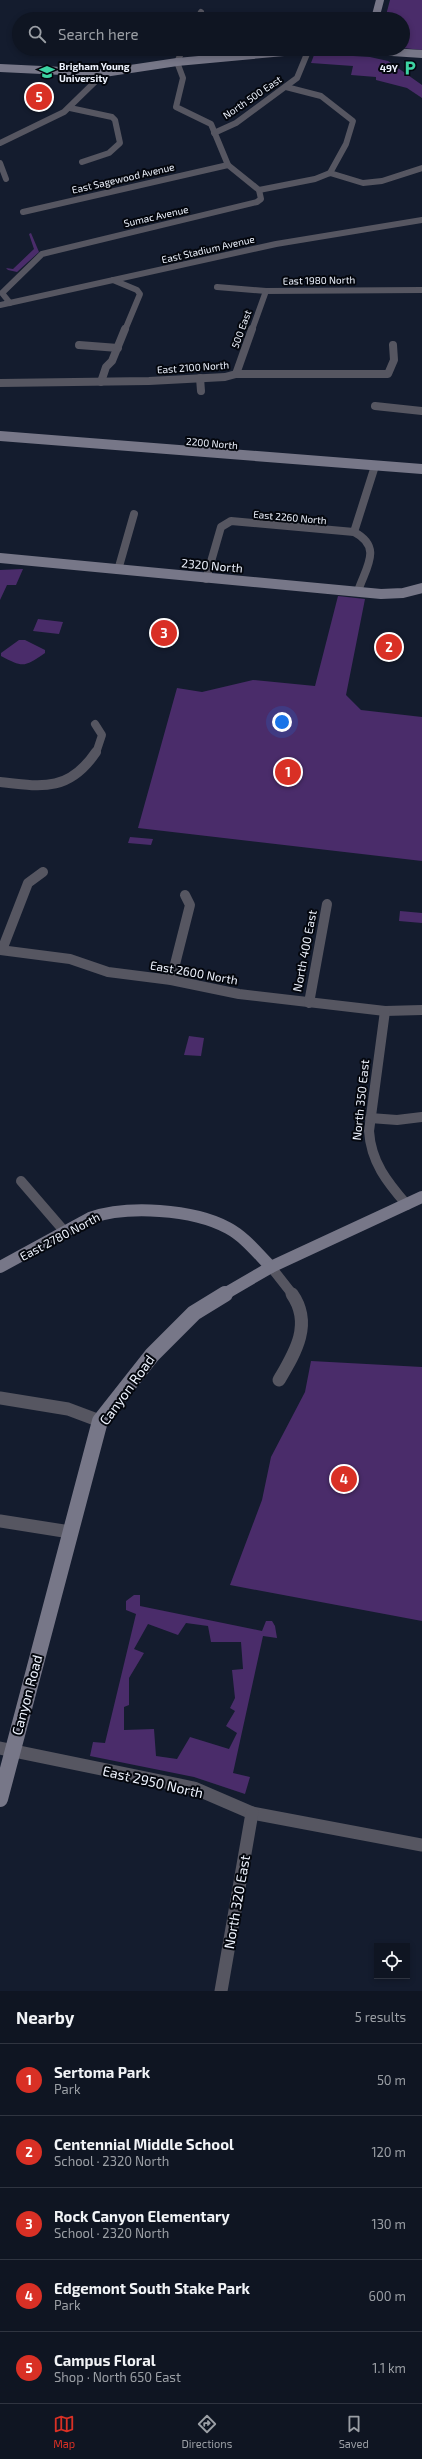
<!DOCTYPE html>
<meta charset="utf-8">
<style>
:root{--surface:#0f1522;--page:#1d222f;--text:#f1f3f6;--muted:#9b9fa5;--line:#2f3440;--accent:#d93025}
body{margin:0;font-family:"Exo 2",sans-serif;background:var(--page);color:var(--text)}
.controls{position:absolute;right:12px;bottom:12px;display:grid;overflow:hidden;border-radius:0px;box-shadow:0 2px 6px #0003}
.controls button{width:36px;height:36px;display:grid;place-items:center;padding:0;border:0;border-bottom:1px solid var(--line);background:var(--surface);color:var(--text);font:20px sans-serif}
.you{position:absolute;left:282px;top:722px;width:14px;height:14px;margin:-10px;border:3px solid #fff;border-radius:50%;background:#1a73e8;box-shadow:0 0 0 6px #1a73e833}
.badge{display:grid;place-items:center;width:26px;height:26px;border-radius:50%;background:var(--accent);color:#fff;font-size:13px;font-weight:700}
.pin{position:absolute;translate:-50% -50%;border:2px solid #fff;box-shadow:0 1px 4px #0006}
.list{margin:0;padding:0;list-style:none}
h2{display:flex;justify-content:space-between;align-items:center;height:52px;margin:0;padding:0 16px;font-size:17px}
h2 small{font-size:13px;font-weight:400;color:var(--muted)}
.list li{display:grid;grid-template-columns:26px 1fr auto;gap:12px;align-items:center;box-sizing:border-box;height:72px;padding:0 16px;border-top:1px solid var(--line)}
.list b{display:block;font-size:15px;white-space:nowrap}
.list p{margin:0;font-size:13px;white-space:nowrap;color:var(--muted)}
.list em{font-size:13px;font-style:normal;color:var(--muted)}
.icon{flex:none;width:22px;height:22px;fill:none;stroke:currentColor;stroke-width:2;stroke-linecap:round;stroke-linejoin:round}
.map{position:relative;flex:none;width:422px;height:1991px;overflow:hidden}
.search{position:absolute;background:var(--surface);box-shadow:0 2px 6px #0003;left:12px;right:12px;top:12px;height:44px;display:flex;align-items:center;gap:10px;box-sizing:border-box;padding:0 14px;border-radius:22px;color:var(--muted);font-size:15px}
.sheet{height:412px;background:var(--surface)}
nav{display:flex;justify-content:space-around;align-items:center;box-sizing:border-box;height:56px;border-top:1px solid var(--line);background:var(--surface);font-size:11px;color:var(--muted)}
nav a{display:grid;justify-items:center;gap:2px}
nav .on{color:var(--accent)}
.map>svg:first-child{display:block}
</style>
<div class="map">
<svg width="422" height="1991" viewBox="0 0 422 1991">
<rect width="100%" height="100%" fill="#141c2e"/>
<g fill="#4a2c6a" fill-rule="evenodd">
<polygon points="390,0 422,0 422,50 403,48 403,19 385,19"/>
<polygon points="320,54 370,57 388,61 422,85 422,98 407,88 376,80 376,77 351,75 353,66 311,63 314,55"/>
<polygon points="31,233 39,252 17,272 8,270 6,268 13,269 34,249 29,234"/>
<polygon points="23,569 16,585 7,585 0,600 0,570"/>
<polygon points="338,596 365,599 346,695 361,710 422,717 422,861 138,828 177,688 202,692 253,680 315,686"/>
<polygon points="38,619 63,622 59,634 33,631"/>
<path d="M19 640H25L45 650V653C24 667 24 668 1 656V653Z"/>
<polygon points="130,837 153,839 151,845 128,843"/>
<polygon points="400,911 422,913 422,923 399,921"/>
<polygon points="189,1036 204,1038 201,1056 184,1055"/>
<polygon points="311,1361 422,1367 422,1621 230,1585 262,1500 271,1457 305,1392"/>
<path d="M134 1595H140V1606L262 1631 266 1621H272L275 1626 277 1638 263 1636 233 1773 250 1777 245 1794 194 1777 90 1756 93 1742 105 1743 136 1614 126 1610V1601ZM186 1623 208 1626 211 1642H241L243 1669 232 1670 235 1698 230 1708 235 1711 226 1726 237 1733 229 1749 190 1737 177 1759 156 1756 154 1729 124 1730V1707L129 1705V1678L144 1653 134 1649 148 1624 178 1635Z"/>
</g>
<g fill="none" stroke-linecap="round" stroke-linejoin="round">
<g stroke="#565661" stroke-width="6">
<polyline points="197,19 201,12"/>
<polyline points="286,87 321,96 353,121 346,144 330,173"/>
<polyline points="70,108 112,117 115,120 120,143 109,153 82,162"/>
<polyline points="214,133 236,123 297,78 309,49"/>
<polyline points="0,143 64,112 104,73"/>
<polyline points="0,163 6,179"/>
<polyline points="330,173 363,183 382,181 422,168"/>
<polyline points="259,190 315,179 330,173"/>
<polyline points="23,212 228,165"/>
<polyline points="113,280 137,290 140,294 125,330"/>
<polyline points="217,287 266,291 422,290"/>
<polyline points="10,303 2,293 42,254 257,202 261,199 259,190 228,165 211,124 176,107 183,78 177,62 183,49"/>
<polyline points="0,305 276,244 422,220"/>
<polyline points="252,330 266,291"/>
</g>
<g stroke="#565661" stroke-width="8">
<polyline points="79,345 118,348"/>
<polyline points="236,374 252,329"/>
<polyline points="200,378 201,391"/>
<polyline points="101,382 106,367 112,361 125,329"/>
<polyline points="0,383 149,381 225,377 236,374 388,374 394,360 393,345"/>
<polyline points="375,406 422,411"/>
<polyline points="354,532 375,466"/>
<polyline points="118,570 134,514"/>
<path d="M206 579 221 527 231 521 354 532C383 547 366 567 358 591"/>
<polyline points="95,724 102,735 96,753"/>
</g>
<g stroke="#565661" stroke-width="10">
<path d="M0 782C42 787 69 792 96 752"/>
<polyline points="0,950 70,959 108,972 171,980 239,994 385,1011 422,1010"/>
<polyline points="2,950 28,883 43,872"/>
<polyline points="171,980 190,905 185,895"/>
<polyline points="309,1003 327,904"/>
<path d="M385 1011 369 1131C371 1162 387 1182 407 1205"/>
<polyline points="370,1118 397,1120 422,1117"/>
<polyline points="21,1181 65,1232"/>
<polyline points="271,1267 293,1295"/>
</g>
<g stroke="#565661" stroke-width="13">
<path d="M279 1380C295 1353 313 1324 292 1294"/>
<polyline points="0,1398 68,1409 100,1421"/>
<polyline points="0,1521 70,1532"/>
<polyline points="0,1748 194,1788 252,1813 422,1845"/>
<polyline points="221,1991 252,1813"/>
</g>
<g stroke="#778" stroke-width="8">
<polyline points="375,19 380,0"/>
<polyline points="346,49 422,54"/>
<polyline points="0,68 104,73 177,62 317,49"/>
</g>
<g stroke="#778" stroke-width="10">
<polyline points="0,436 422,469"/>
<polyline points="0,558 381,594 403,593 422,588"/>
</g>
<g stroke="#778" stroke-width="12">
<path d="M0 1267 90 1218C127 1205 193 1209 228 1228 245 1237 258 1254 271 1267"/>
<polyline points="223,1295 271,1267 422,1197"/>
</g>
<polyline stroke="#778" stroke-width="16" points="0,1799 100,1421 152,1355 194,1313 225,1294"/>
</g>
<defs>
<g id="parking-bare" transform="scale(1.2)"><path d="M-3.5-5.5H1a3.5 3.5 0 0 1 0 7H-1V5.5H-3.5ZM-1-3.4V-.6H.8a1.4 1.4 0 0 0 0-2.8Z" fill="#3dd4a3" stroke="#04070e" stroke-width="2.5" paint-order="stroke"/></g>
<g id="university-bare" transform="scale(1.2)"><path d="M0-5L7-2L0 1L-7-2ZM-4 1L0 2.5L4 1V4Q0 6-4 4Z" fill="#3dd4a3" stroke="#04070e" stroke-width="2.5" paint-order="stroke"/></g>
</defs>
<g fill-rule="evenodd">
<use href="#parking-bare" x="410" y="68"/>
<use href="#university-bare" x="47" y="72"/>
</g>
<g text-anchor="middle" stroke-width="4" stroke-linejoin="round" paint-order="stroke">
<g font-size="10" font-weight="bold" fill="#eef3fe" stroke="#04070e" text-anchor="start">
<text x="59" y="70">Brigham Young<tspan x="59" dy="12">University</tspan></text>
<text x="398" y="72" text-anchor="end">49Y</text>
</g>
<g font-size="10" fill="#eef3fe" stroke="#04070e">
<text transform="translate(252 97) rotate(-34)" y="4">North 500 East</text>
<text transform="translate(123 178) rotate(-13)" y="4">East Sagewood Avenue</text>
<text transform="translate(156 216) rotate(-13)" y="4">Sumac Avenue</text>
<text transform="translate(208 249) rotate(-13)" y="4">East Stadium Avenue</text>
<text transform="translate(319 280) rotate(-1)" y="4">East 1980 North</text>
<text transform="translate(241 329) rotate(-70)" y="4">500 East</text>
<text transform="translate(193 367) rotate(-4)" y="4">East 2100 North</text>
<text transform="translate(212 443) rotate(5)" y="4">2200 North</text>
<text transform="translate(290 517) rotate(5)" y="4">East 2260 North</text>
</g>
<g font-size="12" fill="#eef3fe" stroke="#04070e">
<text transform="translate(212 566) rotate(5)" y="4">2320 North</text>
<text transform="translate(305 951) rotate(-79)" y="4">North 400 East</text>
<text transform="translate(194 973) rotate(10)" y="4">East 2600 North</text>
<text transform="translate(361 1100) rotate(-84)" y="4">North 350 East</text>
<text transform="translate(60 1237) rotate(-28)" y="4">East 2780 North</text>
</g>
<g font-size="14" fill="#eef3fe" stroke="#04070e">
<text transform="translate(127 1390) rotate(-54)" y="5">Canyon Road</text>
<text transform="translate(27 1695) rotate(-75)" y="5">Canyon Road</text>
<text transform="translate(153 1782) rotate(13)" y="5">East 2950 North</text>
<text transform="translate(237 1902) rotate(-80)" y="5">North 320 East</text>
</g>
</g>
</svg>
<div class="controls">
<button><svg class="icon" aria-label="locate" viewBox="0 0 24 24"><circle cx="12" cy="12" r="6"/><path d="M12 2v4M12 18v4M2 12h4M18 12h4"/></svg></button>
</div>
<div class="you"></div>
<div class="pin badge" style="left:288px;top:772px">1</div>
<div class="pin badge" style="left:389px;top:647px">2</div>
<div class="pin badge" style="left:164px;top:633px">3</div>
<div class="pin badge" style="left:344px;top:1479px">4</div>
<div class="pin badge" style="left:39px;top:97px">5</div>
<div class="search"><svg class="icon" aria-label="search" viewBox="0 0 24 24"><circle cx="10" cy="10" r="6"/><path d="M15 15l6 6"/></svg>Search here</div>
</div>
<section class="sheet">
<h2>Nearby<small>5 results</small></h2>
<ul class="list">
<li><span class="badge">1</span><div><b>Sertoma Park</b><p>Park</p></div><em>50 m</em></li>
<li><span class="badge">2</span><div><b>Centennial Middle School</b><p>School · 2320 North</p></div><em>120 m</em></li>
<li><span class="badge">3</span><div><b>Rock Canyon Elementary</b><p>School · 2320 North</p></div><em>130 m</em></li>
<li><span class="badge">4</span><div><b>Edgemont South Stake Park</b><p>Park</p></div><em>600 m</em></li>
<li><span class="badge">5</span><div><b>Campus Floral</b><p>Shop · North 650 East</p></div><em>1.1 km</em></li>
</ul>
</section>
<nav>
<a class="on"><svg class="icon" aria-label="map" viewBox="0 0 24 24"><path d="M3 6l6-2 6 2 6-2v14l-6 2-6-2-6 2zM9 4v14M15 6v14"/></svg>Map</a>
<a><svg class="icon" aria-label="directions" viewBox="0 0 24 24"><path d="M12 3l9 9-9 9-9-9zM9 14v-3h6M13 9l2 2-2 2"/></svg>Directions</a>
<a><svg class="icon" aria-label="saved" viewBox="0 0 24 24"><path d="M7 4h10v16l-5-4-5 4z"/></svg>Saved</a>
</nav>
